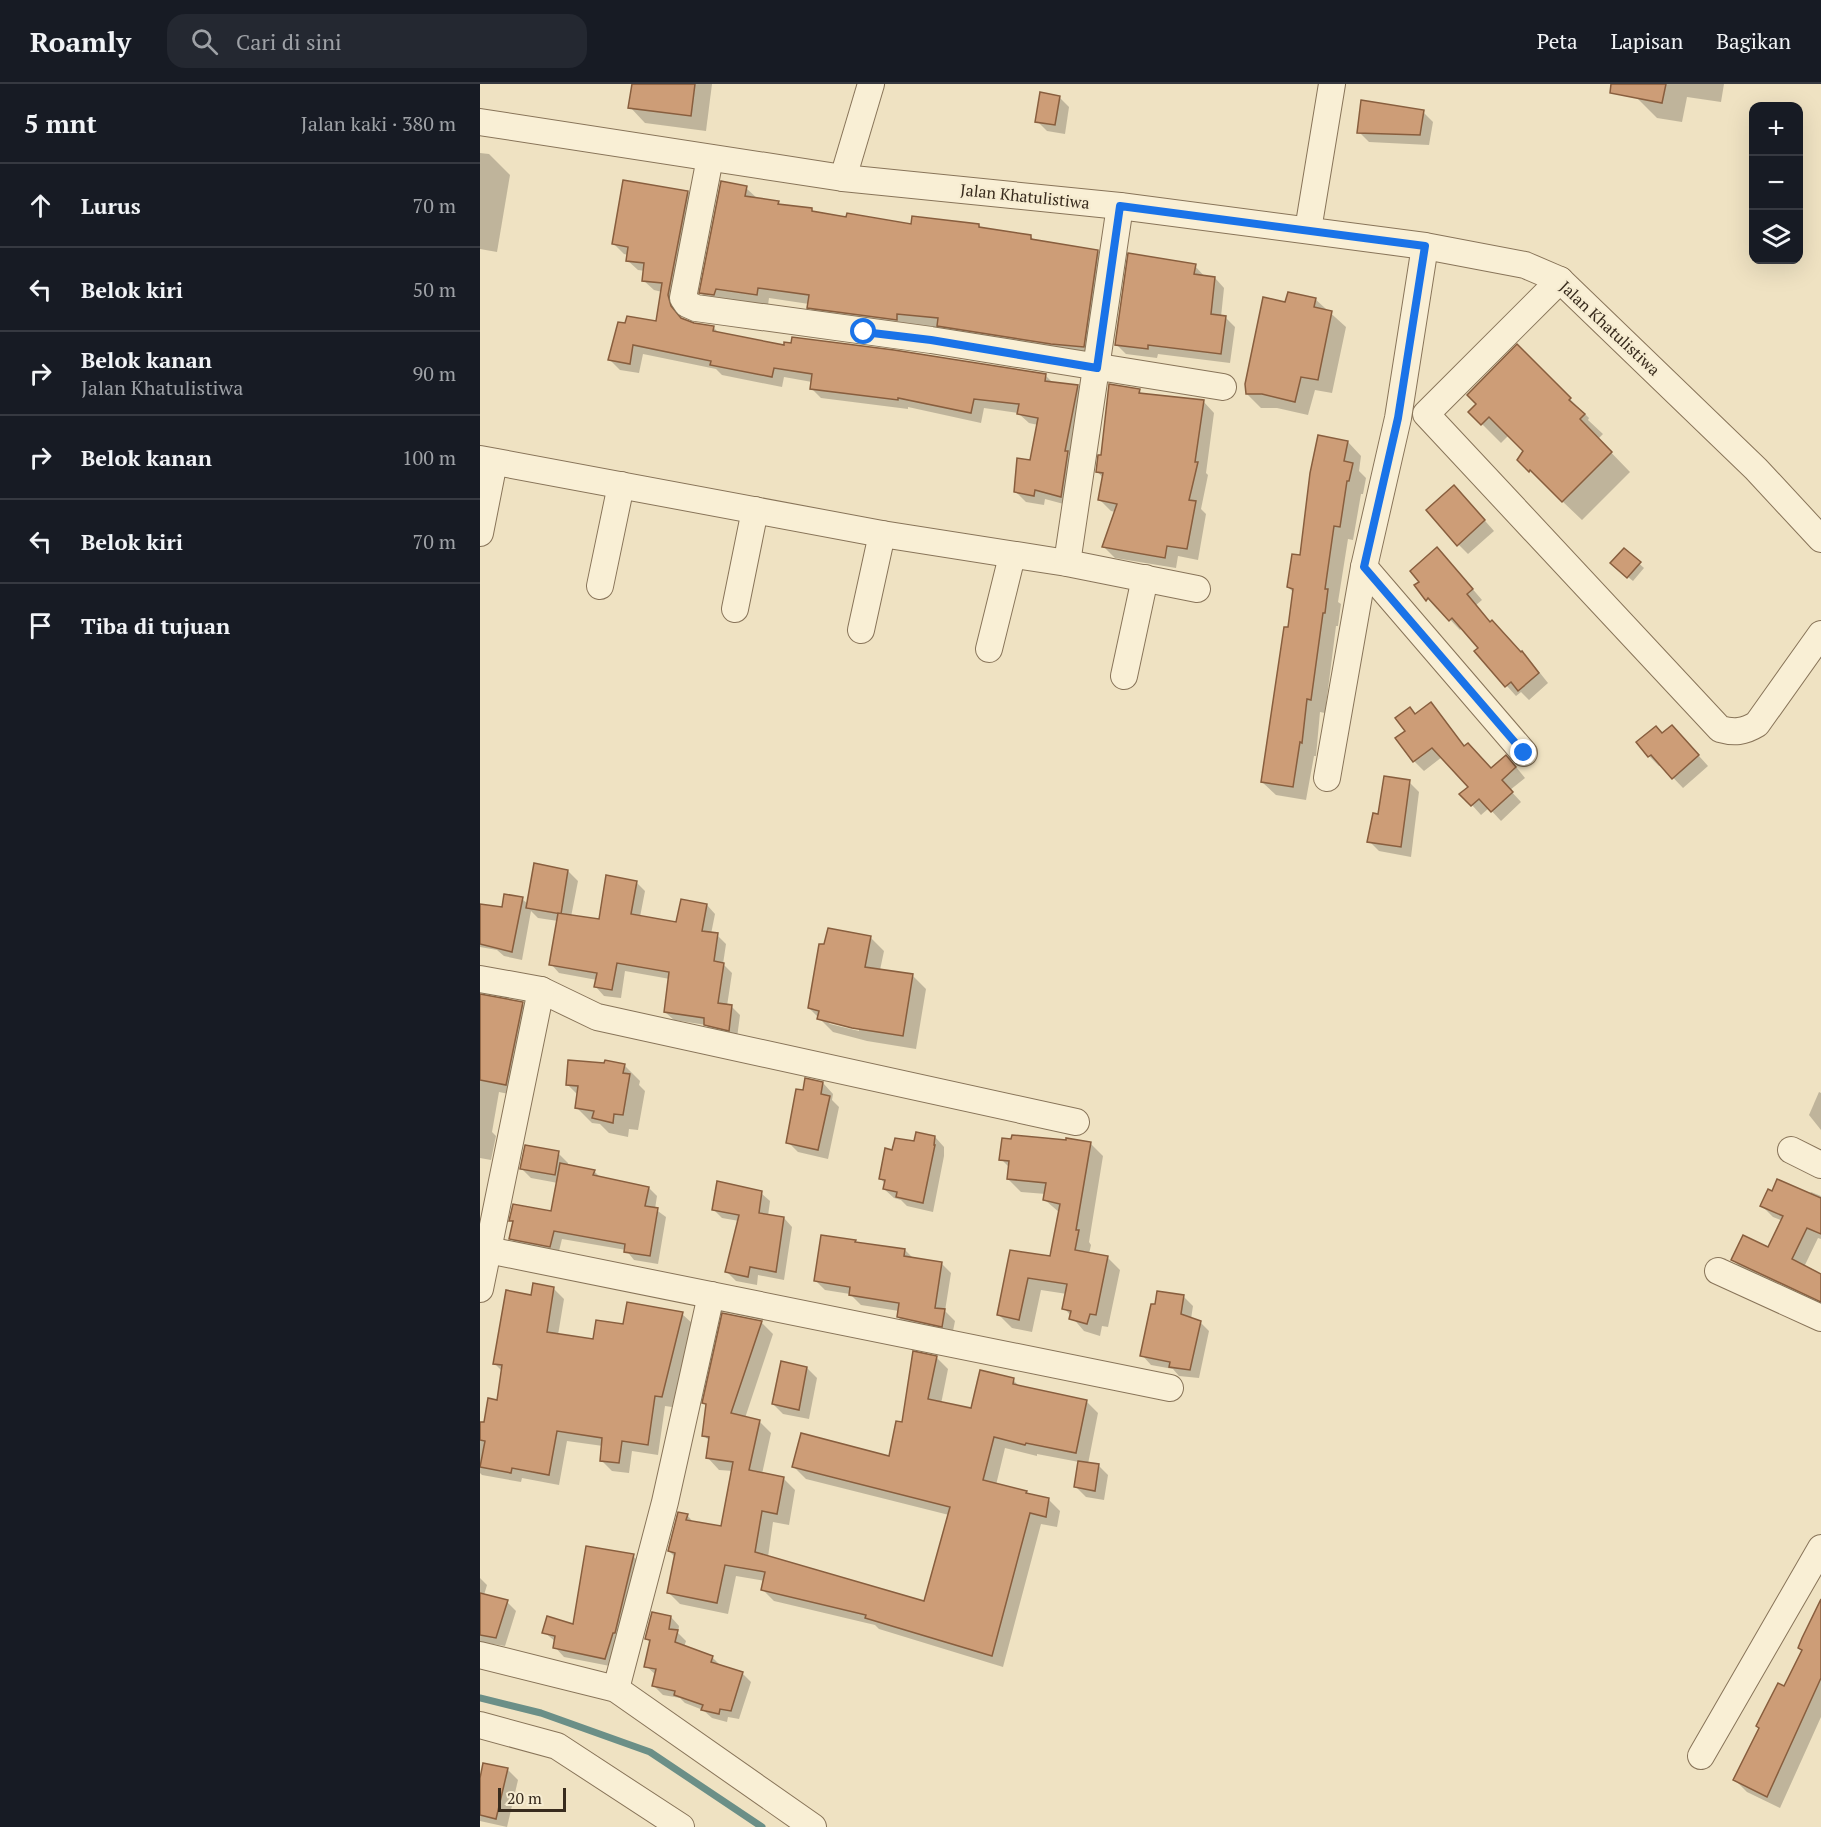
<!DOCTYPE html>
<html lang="id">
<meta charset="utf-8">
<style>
:root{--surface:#171b24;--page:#242831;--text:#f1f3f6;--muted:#9ea1a6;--line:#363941}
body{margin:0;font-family:"PT Serif",serif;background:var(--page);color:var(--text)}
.controls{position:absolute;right:18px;top:18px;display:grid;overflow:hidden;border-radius:12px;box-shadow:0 6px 24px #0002}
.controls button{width:54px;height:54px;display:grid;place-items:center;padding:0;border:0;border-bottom:2px solid var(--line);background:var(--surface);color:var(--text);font:30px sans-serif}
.scale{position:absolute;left:18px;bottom:15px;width:68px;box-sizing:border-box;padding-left:6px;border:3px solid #382b1d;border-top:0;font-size:16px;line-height:21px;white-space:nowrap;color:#382b1d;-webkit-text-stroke:4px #f6ecd1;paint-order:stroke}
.stop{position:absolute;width:18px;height:18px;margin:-14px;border:4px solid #1a73e8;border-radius:50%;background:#fff}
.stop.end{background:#1a73e8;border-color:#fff;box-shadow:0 2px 6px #0008}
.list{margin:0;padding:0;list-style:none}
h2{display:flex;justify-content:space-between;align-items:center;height:78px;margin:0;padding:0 24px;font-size:26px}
h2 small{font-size:20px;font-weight:400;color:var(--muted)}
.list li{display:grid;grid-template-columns:39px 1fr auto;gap:18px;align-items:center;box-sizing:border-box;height:84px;padding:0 24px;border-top:2px solid var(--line)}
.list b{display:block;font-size:22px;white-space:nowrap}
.list p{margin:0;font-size:20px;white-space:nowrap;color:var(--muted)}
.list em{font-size:20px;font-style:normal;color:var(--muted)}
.icon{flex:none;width:33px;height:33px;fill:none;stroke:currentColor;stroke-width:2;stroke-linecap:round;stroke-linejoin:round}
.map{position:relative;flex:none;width:1341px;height:1743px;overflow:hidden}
header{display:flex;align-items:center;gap:36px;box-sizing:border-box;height:84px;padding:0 30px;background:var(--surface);border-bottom:2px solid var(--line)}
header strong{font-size:28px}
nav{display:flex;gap:33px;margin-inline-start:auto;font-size:21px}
.search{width:420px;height:54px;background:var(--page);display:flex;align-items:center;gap:15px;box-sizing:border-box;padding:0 21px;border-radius:18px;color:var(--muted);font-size:22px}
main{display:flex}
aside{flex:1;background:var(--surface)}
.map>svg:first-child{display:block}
</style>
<header>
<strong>Roamly</strong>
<div class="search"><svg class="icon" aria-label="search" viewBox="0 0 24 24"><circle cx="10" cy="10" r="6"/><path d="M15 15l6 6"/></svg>Cari di sini</div>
<nav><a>Peta</a><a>Lapisan</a><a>Bagikan</a></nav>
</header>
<main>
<aside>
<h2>5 mnt<small>Jalan kaki · 380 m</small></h2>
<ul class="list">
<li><svg class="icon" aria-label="ahead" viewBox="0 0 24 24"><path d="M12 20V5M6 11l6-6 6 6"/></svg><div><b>Lurus</b></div><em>70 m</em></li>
<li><svg class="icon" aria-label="left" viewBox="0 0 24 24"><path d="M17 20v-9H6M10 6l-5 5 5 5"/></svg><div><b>Belok kiri</b></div><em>50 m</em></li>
<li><svg class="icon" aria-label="right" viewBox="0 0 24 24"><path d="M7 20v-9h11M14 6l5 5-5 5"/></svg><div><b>Belok kanan</b><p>Jalan Khatulistiwa</p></div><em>90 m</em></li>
<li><svg class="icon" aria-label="right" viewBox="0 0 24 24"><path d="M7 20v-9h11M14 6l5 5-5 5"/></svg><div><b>Belok kanan</b></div><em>100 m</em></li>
<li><svg class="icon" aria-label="left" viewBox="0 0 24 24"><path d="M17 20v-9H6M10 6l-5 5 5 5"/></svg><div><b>Belok kiri</b></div><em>70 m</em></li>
<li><svg class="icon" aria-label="arrive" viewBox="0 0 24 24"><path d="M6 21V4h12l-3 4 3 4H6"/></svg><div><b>Tiba di tujuan</b></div></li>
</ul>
</aside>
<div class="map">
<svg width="1341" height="1743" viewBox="0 0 1341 1743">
<rect width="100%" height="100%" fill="#efe2c2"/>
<g fill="#0003" fill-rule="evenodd">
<polygon points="153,0 232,0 226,47 165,39 150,23"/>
<polygon points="1147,0 1244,0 1241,18 1207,13 1202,38 1177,34 1156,13"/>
<polygon points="579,13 589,23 585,50 567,47 557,37"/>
<polygon points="943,28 953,38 949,61 889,58 879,48"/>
<polygon points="0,69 9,70 30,91 17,168 0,165"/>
<polygon points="266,104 278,115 298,118 302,122 332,126 335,129 432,141 499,141 502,145 551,153 555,157 618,167 629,178 615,273 470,252 461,244 428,240 427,246 340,235 329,223 329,220 289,214 288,221 247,215 245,222 232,220 221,209"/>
<polygon points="208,108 218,118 198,222 200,234 213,240 233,243 240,250 305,262 565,291 573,299 598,302 608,312 591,422 565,415 564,421 546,418 536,408 551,378 558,341 549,339 538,329 504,324 501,339 428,323 428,325 341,314 331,304 332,298 304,293 302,303 242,291 236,285 163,270 159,289 140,286 130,276 177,238 182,208 174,206 163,196 165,187 158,186 147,176 148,171 144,170 134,160"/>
<polygon points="715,182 725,193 735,194 744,204 741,233 745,233 755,243 750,279 678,270 677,274 646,270 636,260"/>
<polygon points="835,215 866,243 852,309 835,306 828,331 797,324 781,324 767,310 806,220"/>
<polygon points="1037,262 1109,334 1108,336 1123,350 1118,355 1150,388 1102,436 1039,376 1045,367 1029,351 1021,359 990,328 998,320"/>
<polygon points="659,306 663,311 723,317 734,329 726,389 728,391 721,425 726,430 718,476 698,472 696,484 635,474 624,463 636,428 631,427 620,416 623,394 617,387 622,372"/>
<polygon points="868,358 881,372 879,387 886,394 883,410 881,410 873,456 868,455 858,518 861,520 858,542 856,542 845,629 840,628 836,672 834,672 826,716 796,711 782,698 814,509 808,503"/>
<polygon points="984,413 1014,447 988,470 978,460"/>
<polygon points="1144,466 1164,484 1153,497 1137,484"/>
<polygon points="967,475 1002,516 996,521 1011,539 1052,579 1068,599 1049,616 1041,608 1036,612 1027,602 996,567 1000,564 982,543 980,546 959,524 957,525 936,502"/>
<polygon points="950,620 985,663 1011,685 1036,683 1045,694 1030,706 1041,718 1021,737 1009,724 1001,731 992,721 990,703 962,673 944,687 934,677 927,648 936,632"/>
<polygon points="1183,651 1202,653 1228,682 1203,704 1181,681 1179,682 1169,672 1158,658"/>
<polygon points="929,698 939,708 931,773 899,767 889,757 899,732"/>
<polygon points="88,787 98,797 91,833 120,836 156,798 165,807 160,833 197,840 227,821 235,830 231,850 237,851 246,860 243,880 252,889 247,922 251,922 260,931 257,954 234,949 226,941 194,936 185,928 190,895 145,887 141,914 124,912 116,903 117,896 79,889 71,880 78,837 58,834 51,827 42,876 24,872 17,866 0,863 0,822 23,825 42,815 48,820"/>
<path d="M391 854 404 867 400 886 432 891 446 905 436 965 387 957 353 948 329 924ZM346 936 379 944V947L350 940Z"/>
<polygon points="0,912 42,919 54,931 38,1012 19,1008 12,1048 16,1052 11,1076 0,1074"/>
<polygon points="144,981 160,997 159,1001 165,1007 158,1046 149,1045 148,1053 129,1049 120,1040 112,1039 96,1023 98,1011 88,1001"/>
<polygon points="343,999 353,1010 352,1016 359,1023 348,1075 318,1068 308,1058 324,1008"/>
<polygon points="1339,1008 1341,1009 1341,1046 1329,1031"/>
<polygon points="455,1053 464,1063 464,1072 453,1128 427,1122 421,1116 414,1114 404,1105 405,1100 401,1095 413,1067"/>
<polygon points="611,1060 623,1072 609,1158 611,1161 609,1170 627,1173 640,1186 628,1243 622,1242 620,1252 604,1247 584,1224 587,1210 561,1206 552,1248 532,1244 519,1231 531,1168 572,1174 580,1129 565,1116 566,1110 541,1108 528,1095 530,1084 521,1075"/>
<polygon points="78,1069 88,1079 88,1082 114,1087 121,1094 169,1104 177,1112 175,1125 186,1133 178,1180 154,1176 146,1166 82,1155 78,1171 39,1163 31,1155 34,1140 31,1136 72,1128 78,1099 51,1094 41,1084"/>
<polygon points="1331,1108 1341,1112 1341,1155 1338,1154 1324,1183 1341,1191 1341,1222 1264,1187 1253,1176 1288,1165 1303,1137 1293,1133 1282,1122 1329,1111"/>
<polygon points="281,1109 290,1117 288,1132 304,1134 312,1143 304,1196 278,1191 277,1201 256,1197 247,1188 259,1137 242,1134 233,1125"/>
<polygon points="375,1157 377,1160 425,1166 434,1175 461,1179 471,1189 465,1227 475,1237 472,1252 428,1243 418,1233 419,1227 381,1221 370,1210 345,1206 335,1196"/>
<polygon points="73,1204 84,1215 78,1251 114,1256 144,1242 202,1230 213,1240 192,1323 185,1322 178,1371 152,1367 149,1389 132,1387 121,1376 123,1362 87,1357 79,1401 42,1394 41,1398 2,1391 0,1389 0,1339 5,1340 18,1318 23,1288 15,1280 53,1213"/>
<polygon points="704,1213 713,1222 711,1235 720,1238 729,1247 719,1294 699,1292 693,1285 671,1281 662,1271"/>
<polygon points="281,1238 293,1250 265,1334 279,1337 291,1349 282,1390 303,1394 315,1406 309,1441 293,1438 288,1473 445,1519 469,1431 326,1395 314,1383 410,1374 423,1340 457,1274 468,1285 461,1320 492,1326 533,1296 540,1303 606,1317 618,1329 608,1380 618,1381 628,1391 624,1416 606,1413 596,1403 599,1378 557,1370 557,1372 525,1364 516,1401 546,1409 548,1411 569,1416 580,1427 577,1443 561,1440 523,1583 399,1545 395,1541 294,1517 282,1505 285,1497 256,1492 248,1530 200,1520 188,1508 195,1473 189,1467 207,1431 214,1439 242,1443 253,1387 239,1386 228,1374 230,1357 224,1352 228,1323 224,1319"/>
<polygon points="327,1284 337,1294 329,1335 303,1330 293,1320"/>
<polygon points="153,1472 162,1481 135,1583 84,1573 75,1563 76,1558 64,1548 94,1541"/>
<polygon points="0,1494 7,1501 4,1511 27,1518 36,1527 25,1562 0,1558"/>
<polygon points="1341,1528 1341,1633 1300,1724 1267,1708 1255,1696 1305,1604"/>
<polygon points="191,1533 199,1542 198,1549 206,1557 204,1563 232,1573 241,1582 262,1589 271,1598 259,1635 248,1633 247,1638 232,1634 223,1626 205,1619 200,1614 183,1611 174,1602 176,1591 166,1582 171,1559 166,1555"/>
<polygon points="5,1680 28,1686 38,1696 27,1743 0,1737 0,1700"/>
</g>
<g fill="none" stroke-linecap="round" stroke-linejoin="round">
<polyline stroke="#6b8f87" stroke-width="7" points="0,1614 61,1629 170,1668 282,1743"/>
</g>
<g fill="#cd9d77" stroke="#885e3e" stroke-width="1.5">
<polygon points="152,0 215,0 211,32 148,24"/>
<polygon points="1131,0 1186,0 1182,19 1130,9"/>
<polygon points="560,8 580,12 575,41 555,38"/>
<polygon points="881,16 944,26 940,51 877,49"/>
<polygon points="143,96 208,107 188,211 191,222 201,234 214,239 234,242 233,247 304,261 304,258 311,259 312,253 414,266 566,290 565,297 598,301 585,367 588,367 581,413 555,406 554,412 534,408 537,374 550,376 558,334 537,330 539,320 494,315 491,329 418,314 418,316 330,305 332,290 294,284 292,293 230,281 231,277 153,261 150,280 128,276 138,238 145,239 147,232 176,237 182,199 162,197 164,179 146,177 148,163 132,160"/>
<polygon points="241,97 267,102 265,112 299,117 298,120 332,124 332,127 366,133 367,129 431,140 432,132 499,140 499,143 551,151 551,155 618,166 604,263 571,260 457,242 458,234 417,230 417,236 327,224 329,211 278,204 277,211 236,205 234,211 219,209"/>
<polygon points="648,169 716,180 714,190 735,193 731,230 746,232 741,270 668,261 668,265 635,261"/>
<polygon points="808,208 836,214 834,223 852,227 838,296 821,293 815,318 782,310 766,310 765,300 783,213 805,218"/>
<polygon points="1037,260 1091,314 1089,316 1105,330 1100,335 1132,368 1082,418 1050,386 1049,388 1037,376 1043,367 1009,333 1001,341 988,328 996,320 987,311"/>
<polygon points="629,300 660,305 659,309 724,316 715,378 718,378 709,416 716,417 707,465 687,462 685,474 622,463 637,420 618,416 623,389 616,388 618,371 621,371"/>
<polygon points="838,351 868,357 864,377 873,379 869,397 867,397 860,443 854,442 845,505 848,505 845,529 843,529 831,616 827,615 822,659 820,658 813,703 781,698 804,543 808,543 813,505 807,503 812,470 820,471 830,389"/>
<polygon points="974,401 1005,436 977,462 946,426"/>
<polygon points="957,463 993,505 987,510 1010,538 1012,536 1041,568 1042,567 1059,589 1038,607 1031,598 1025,603 994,567 998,564 972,534 969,537 948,514 946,517 934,501 939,498 930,487"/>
<polygon points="1144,464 1161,478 1147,494 1130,479"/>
<polygon points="951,618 984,662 988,659 1011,684 1026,671 1036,683 1022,696 1033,708 1011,728 999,715 991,722 979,710 988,703 952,664 933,678 915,654 925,647 915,634 930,623 935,630"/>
<polygon points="1192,641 1219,671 1192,695 1171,671 1168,673 1156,658 1176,642 1182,649"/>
<polygon points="904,692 930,696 921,763 887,758 893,729 898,730"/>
<polygon points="54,779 88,786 81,830 46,824"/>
<polygon points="126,791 157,797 151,830 196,838 201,815 227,820 222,847 238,849 234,877 244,879 238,919 252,921 249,947 224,941 224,934 184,928 189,888 137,879 132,906 114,903 117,889 69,881 78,829 119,835"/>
<polygon points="24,810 43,813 32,868 0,860 0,820 22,823"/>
<polygon points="348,844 391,852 385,883 433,890 423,952 372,944 337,935 339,927 328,924 339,860 344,860"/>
<polygon points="0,910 43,918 26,1001 0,996"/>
<polygon points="88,976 124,979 125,976 145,980 143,989 150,990 143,1031 134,1030 133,1039 112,1034 114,1027 95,1024 98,1002 86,1001"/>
<polygon points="325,994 343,998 341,1010 350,1012 338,1066 306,1059 316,1005 323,1006"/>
<polygon points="436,1048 455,1052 454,1061 455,1061 443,1119 416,1113 417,1108 403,1105 405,1096 399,1095 405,1064 412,1066 415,1054 434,1057"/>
<polygon points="532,1051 586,1056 586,1054 611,1058 596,1146 599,1146 595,1166 628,1172 616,1231 610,1230 607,1240 589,1235 591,1227 582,1225 587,1200 548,1194 539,1236 517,1231 530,1166 570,1172 580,1120 563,1116 566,1099 527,1095 529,1077 519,1076 522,1054 531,1055"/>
<polygon points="45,1061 79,1067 75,1091 40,1085"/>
<polygon points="80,1079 115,1086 113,1091 169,1103 165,1122 178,1124 170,1172 144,1168 145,1160 74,1147 70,1163 29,1155 33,1137 29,1137 33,1120 71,1127"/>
<polygon points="1297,1095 1341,1114 1341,1150 1327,1144 1312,1175 1341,1190 1341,1218 1251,1176 1263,1151 1288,1163 1303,1132 1280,1122 1288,1105 1292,1107"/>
<polygon points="237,1097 282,1107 279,1129 304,1133 296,1188 270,1183 268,1193 245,1188 259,1131 232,1126"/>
<polygon points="341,1151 376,1156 375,1158 425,1165 424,1172 462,1178 455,1224 465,1225 462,1243 417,1233 419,1219 369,1211 370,1203 334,1197"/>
<polygon points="53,1199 74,1203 67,1248 113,1255 116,1236 143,1240 147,1218 203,1228 182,1313 175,1312 168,1361 142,1357 139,1379 120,1377 122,1354 77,1347 69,1391 32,1384 31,1389 0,1383 5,1357 0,1356 0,1338 4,1338 8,1314 17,1316 22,1281 13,1280 26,1206 51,1211"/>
<polygon points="677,1207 704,1211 701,1230 721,1237 710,1286 689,1283 690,1278 660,1272 671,1220 675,1220"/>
<polygon points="242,1229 282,1237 251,1329 280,1336 269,1386 304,1393 297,1430 282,1427 275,1468 444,1517 470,1423 312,1383 321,1349 409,1372 416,1337 422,1338 433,1267 457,1272 448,1315 491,1324 500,1286 534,1294 533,1300 607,1316 596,1369 546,1359 545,1361 514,1353 503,1396 547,1407 546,1409 569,1414 566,1433 550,1429 512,1572 385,1534 386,1531 281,1506 285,1488 245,1481 237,1519 187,1509 195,1469 188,1467 198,1428 208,1430 206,1436 241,1442 253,1378 226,1374 229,1353 222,1352 226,1320 222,1319"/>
<polygon points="301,1277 327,1283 319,1326 292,1320"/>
<polygon points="598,1377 619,1380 615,1407 594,1403"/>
<polygon points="106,1462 154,1470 135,1549 133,1549 125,1575 73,1564 75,1552 62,1549 67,1532 93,1540"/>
<polygon points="0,1509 28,1516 16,1554 0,1551"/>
<polygon points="1341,1515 1341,1594 1287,1713 1253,1696 1279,1644 1276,1642 1298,1599 1304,1602 1322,1566 1318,1564 1322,1554"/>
<polygon points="172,1528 191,1532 189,1545 198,1546 195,1558 233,1572 231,1578 263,1588 251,1627 240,1625 239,1630 221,1626 223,1621 194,1611 195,1607 172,1602 176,1585 164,1583 170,1556 165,1555"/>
<polygon points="3,1679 28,1684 16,1735 0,1731 0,1694"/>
</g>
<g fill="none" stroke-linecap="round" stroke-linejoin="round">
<g stroke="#887459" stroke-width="28">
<g id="minor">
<polyline points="0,38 363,94 640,122 945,162 1045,181 1080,196 1276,385 1341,455"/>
<polyline points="230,74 203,214 207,220 216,224 451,256 743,303"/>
<polyline points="363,94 391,0"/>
<polyline points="828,146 852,0"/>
<path d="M1080 196 946 330 1240 645C1254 649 1264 648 1277 640L1341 550"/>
<polyline points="0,375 402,450 587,479 717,505"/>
<polyline points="0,449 14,378"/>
<polyline points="587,479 640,122"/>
<polyline points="884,483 1044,669"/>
<polyline points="120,502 141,401"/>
<polyline points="255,525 275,426"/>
<polyline points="381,546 402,450"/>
<polyline points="509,565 532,472"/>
<polyline points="644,592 665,494"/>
<polyline points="847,694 884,483 918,334 945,162"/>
<polyline points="0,895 61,906 117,933 596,1038"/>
<polyline points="1311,1066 1341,1081"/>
<polyline points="8,1166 690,1304"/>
<polyline points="1238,1187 1341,1234"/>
<polyline points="0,1205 61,906"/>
<polyline points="0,1571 136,1605 333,1743"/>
<polyline points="136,1605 185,1418 231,1211"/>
<polyline points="0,1641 77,1662 201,1743"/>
<polyline points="1221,1672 1341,1464"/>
</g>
</g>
<use href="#minor" stroke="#f9efd5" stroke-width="26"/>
</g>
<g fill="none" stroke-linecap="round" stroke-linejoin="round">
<polyline stroke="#1a73e8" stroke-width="8" points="384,248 451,256 617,284 640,122 945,162 918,334 884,483 1044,669"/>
</g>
<g text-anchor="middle" stroke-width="4.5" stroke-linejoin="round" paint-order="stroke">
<g font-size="16" fill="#382b1d" stroke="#f6ecd1">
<text transform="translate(545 112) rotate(6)" y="6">Jalan Khatulistiwa</text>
<text transform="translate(1130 244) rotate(43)" y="6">Jalan Khatulistiwa</text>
</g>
</g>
</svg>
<div class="controls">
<button>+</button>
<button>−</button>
<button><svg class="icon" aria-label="layers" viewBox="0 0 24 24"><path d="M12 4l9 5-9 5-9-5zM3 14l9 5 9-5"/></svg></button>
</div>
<div class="scale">20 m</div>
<div class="stop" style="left:384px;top:248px"></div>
<div class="stop end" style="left:1044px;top:669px"></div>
</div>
</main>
